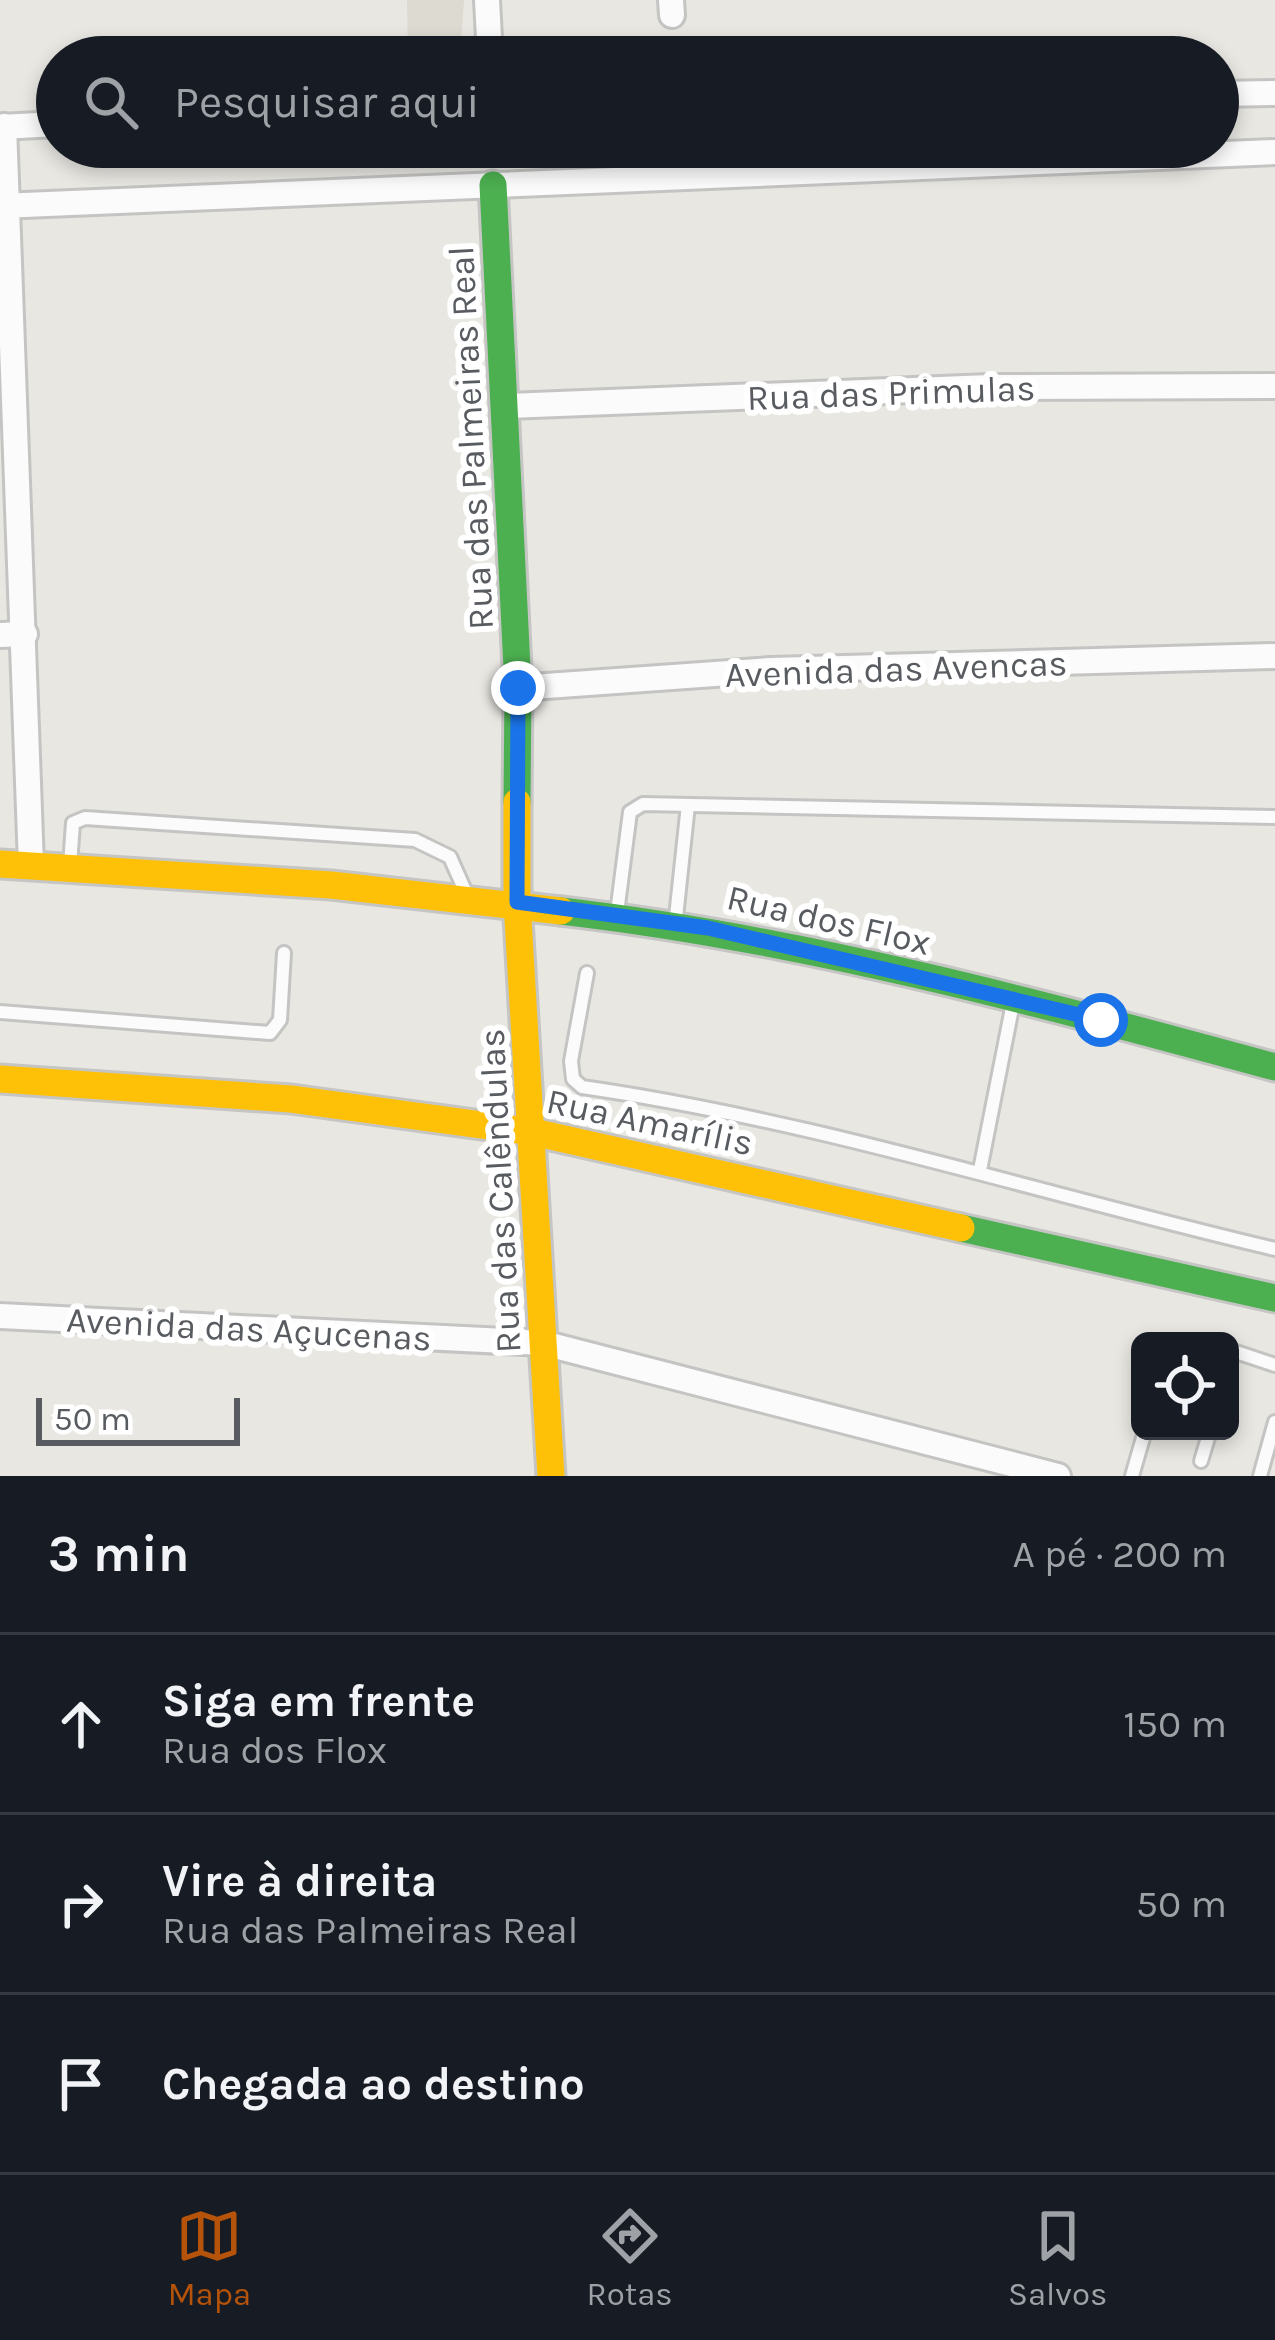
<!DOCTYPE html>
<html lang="pt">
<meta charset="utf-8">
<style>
:root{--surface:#171b24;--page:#20242c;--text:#f1f3f6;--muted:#9ea1a6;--line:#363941;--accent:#b45309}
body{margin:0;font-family:Karla,sans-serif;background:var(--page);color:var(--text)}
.controls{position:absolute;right:36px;bottom:36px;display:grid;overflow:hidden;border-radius:18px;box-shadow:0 6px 18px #0003}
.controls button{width:108px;height:108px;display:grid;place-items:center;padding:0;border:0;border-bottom:3px solid var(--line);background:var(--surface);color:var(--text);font:60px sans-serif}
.scale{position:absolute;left:36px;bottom:30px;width:204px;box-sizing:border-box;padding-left:12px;border:6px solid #585b60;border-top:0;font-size:33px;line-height:42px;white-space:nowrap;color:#585b60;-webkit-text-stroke:9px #fff;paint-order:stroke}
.stop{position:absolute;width:36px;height:36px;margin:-27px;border:9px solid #1a73e8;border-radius:50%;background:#fff}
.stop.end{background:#1a73e8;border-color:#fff;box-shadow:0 3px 12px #0008}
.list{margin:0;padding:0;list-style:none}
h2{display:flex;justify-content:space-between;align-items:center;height:156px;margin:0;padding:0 48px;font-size:51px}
h2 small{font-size:39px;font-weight:400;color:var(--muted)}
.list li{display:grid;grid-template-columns:78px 1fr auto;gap:36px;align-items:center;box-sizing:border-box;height:180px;padding:0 48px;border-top:3px solid var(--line)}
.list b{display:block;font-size:45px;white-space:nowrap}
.list p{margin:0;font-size:39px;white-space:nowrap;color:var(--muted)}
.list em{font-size:39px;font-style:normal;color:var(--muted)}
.icon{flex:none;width:66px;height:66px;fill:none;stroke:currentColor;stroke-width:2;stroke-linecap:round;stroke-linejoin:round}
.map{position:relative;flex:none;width:1275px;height:1476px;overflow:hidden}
.search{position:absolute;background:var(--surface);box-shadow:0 6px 18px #0003;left:36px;right:36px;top:36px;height:132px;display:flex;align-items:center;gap:30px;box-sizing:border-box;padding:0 42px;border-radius:66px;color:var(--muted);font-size:45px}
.sheet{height:696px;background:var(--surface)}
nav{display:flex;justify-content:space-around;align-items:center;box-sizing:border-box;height:168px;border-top:3px solid var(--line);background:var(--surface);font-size:33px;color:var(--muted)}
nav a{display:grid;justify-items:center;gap:6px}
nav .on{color:var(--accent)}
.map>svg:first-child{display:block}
</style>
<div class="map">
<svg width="1275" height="1476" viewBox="0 0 1275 1476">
<rect width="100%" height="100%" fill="#e8e7e2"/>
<polygon fill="#dcdad1" points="407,0 464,0 460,57 408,57"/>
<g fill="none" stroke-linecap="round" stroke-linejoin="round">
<g stroke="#c4c4c3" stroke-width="18">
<g id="lane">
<polyline points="70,865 73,823 85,818 415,840 450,857 466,893"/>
<polyline points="617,913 630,812 643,804 1275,817"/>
<polyline points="676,917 688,805"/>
<path d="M587 973 571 1061 573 1079 582 1087C818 1121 1044 1195 1275 1249"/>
<polyline points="0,1012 270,1033 280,1020 284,953"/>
<polyline points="980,1170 1014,998"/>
<polyline points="1183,1341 1205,1341"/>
<polyline points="1230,1350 1275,1365"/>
<polyline points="1201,1461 1210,1431"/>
<polyline points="1132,1476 1145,1431"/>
<polyline points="1260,1476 1275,1422"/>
</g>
</g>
<g stroke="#c4c4c3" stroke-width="30">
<g id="street">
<polyline points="487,0 490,57"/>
<polyline points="671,0 672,15"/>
<polyline points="1218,94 1275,93"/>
<polyline points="4,126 31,865"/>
<polyline points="0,127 57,124"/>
<polyline points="0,206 1275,152"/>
<polyline points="506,406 990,387 1275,386"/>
<polyline points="0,635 25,634"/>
<polyline points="518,688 771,670 1275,656"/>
<polyline points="0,1316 543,1343 1058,1476"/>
</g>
</g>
<g stroke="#c5c5c4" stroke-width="33">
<g id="fast">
<polyline points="493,185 518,688 517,802"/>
<path d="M561 911C804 939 1039 1003 1275 1067"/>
<polyline points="961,1228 1275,1298"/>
</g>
</g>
<g stroke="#c5c5c4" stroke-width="33">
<g id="slow">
<polyline points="517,802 517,902 551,1476"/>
<polyline points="0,864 331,885 561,911"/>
<polyline points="0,1079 291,1099 533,1132 961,1228"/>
</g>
</g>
<use href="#lane" stroke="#fcfbfb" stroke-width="12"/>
<use href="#street" stroke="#fcfbfb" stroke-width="24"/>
<use href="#fast" stroke="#4caf50" stroke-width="27"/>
<use href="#slow" stroke="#ffc107" stroke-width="27"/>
</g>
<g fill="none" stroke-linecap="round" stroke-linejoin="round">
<polyline stroke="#1a73e8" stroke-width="15" points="518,688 517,902 708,928 1101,1020"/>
</g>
<g text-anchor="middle" stroke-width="12" stroke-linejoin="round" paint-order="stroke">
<g font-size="36" fill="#585b60" stroke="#fff">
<text transform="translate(891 392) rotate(-2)" y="13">Rua das Primulas</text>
<text transform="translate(470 438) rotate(-93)" y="13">Rua das Palmeiras Real</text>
<text transform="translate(896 668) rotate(-2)" y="13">Avenida das Avencas</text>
<text transform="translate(829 919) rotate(13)" y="13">Rua dos Flox</text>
<text transform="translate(650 1121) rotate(12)" y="13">Rua Amarílis</text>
<text transform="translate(499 1191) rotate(-93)" y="13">Rua das Calêndulas</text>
<text transform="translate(249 1328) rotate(3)" y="13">Avenida das Açucenas</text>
</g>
</g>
</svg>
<div class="controls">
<button><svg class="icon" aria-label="locate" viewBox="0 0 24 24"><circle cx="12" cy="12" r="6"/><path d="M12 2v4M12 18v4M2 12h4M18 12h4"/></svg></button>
</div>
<div class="scale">50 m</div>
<div class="stop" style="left:1101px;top:1020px"></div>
<div class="stop end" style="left:518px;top:688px"></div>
<div class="search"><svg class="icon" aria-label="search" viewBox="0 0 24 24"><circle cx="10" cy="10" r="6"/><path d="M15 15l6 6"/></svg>Pesquisar aqui</div>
</div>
<section class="sheet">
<h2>3 min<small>A pé · 200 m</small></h2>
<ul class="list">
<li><svg class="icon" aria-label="ahead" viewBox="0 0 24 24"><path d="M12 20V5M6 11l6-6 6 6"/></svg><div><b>Siga em frente</b><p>Rua dos Flox</p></div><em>150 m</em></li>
<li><svg class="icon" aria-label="right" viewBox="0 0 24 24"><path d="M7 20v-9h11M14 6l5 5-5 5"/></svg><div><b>Vire à direita</b><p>Rua das Palmeiras Real</p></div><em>50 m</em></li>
<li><svg class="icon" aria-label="arrive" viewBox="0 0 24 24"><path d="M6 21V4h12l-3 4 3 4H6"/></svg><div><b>Chegada ao destino</b></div></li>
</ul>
</section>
<nav>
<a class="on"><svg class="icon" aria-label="map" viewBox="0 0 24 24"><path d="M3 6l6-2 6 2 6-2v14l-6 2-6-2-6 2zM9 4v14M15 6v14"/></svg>Mapa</a>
<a><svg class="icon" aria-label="directions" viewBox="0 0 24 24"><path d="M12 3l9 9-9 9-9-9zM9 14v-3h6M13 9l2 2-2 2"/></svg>Rotas</a>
<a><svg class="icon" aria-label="saved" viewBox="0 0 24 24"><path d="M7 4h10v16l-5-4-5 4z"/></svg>Salvos</a>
</nav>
